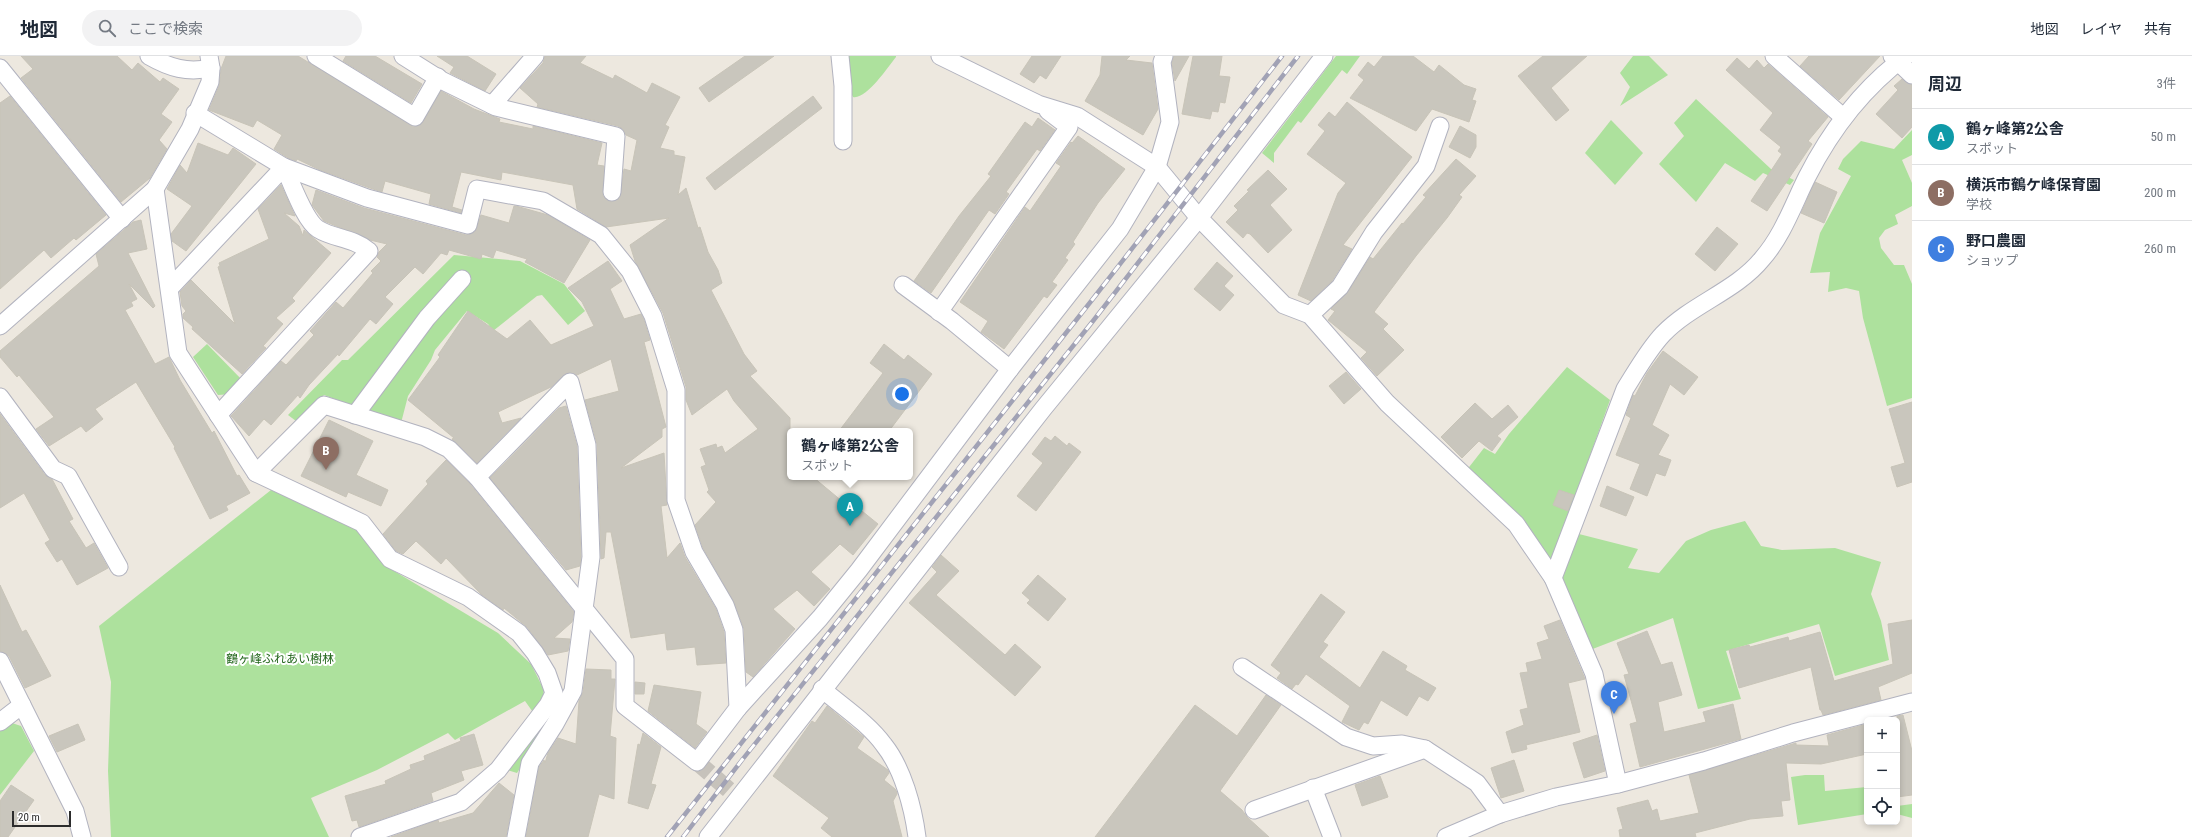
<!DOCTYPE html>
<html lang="ja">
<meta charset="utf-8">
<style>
:root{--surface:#fff;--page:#f2f2f3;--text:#1f2937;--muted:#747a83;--line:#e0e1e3;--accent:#4552f3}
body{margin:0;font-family:"Roboto Condensed","Noto Sans JP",sans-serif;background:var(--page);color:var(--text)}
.controls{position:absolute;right:12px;bottom:12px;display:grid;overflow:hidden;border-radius:6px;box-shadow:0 2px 6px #0003}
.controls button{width:36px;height:36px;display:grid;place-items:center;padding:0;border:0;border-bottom:1px solid var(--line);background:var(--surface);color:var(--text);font:20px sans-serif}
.scale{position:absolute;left:12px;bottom:10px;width:59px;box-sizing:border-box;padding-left:4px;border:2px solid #2c2c2c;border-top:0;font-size:11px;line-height:14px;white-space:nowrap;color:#2c2c2c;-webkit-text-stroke:3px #fff;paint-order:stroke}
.you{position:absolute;left:902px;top:338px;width:14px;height:14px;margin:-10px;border:3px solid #fff;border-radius:50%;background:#1a73e8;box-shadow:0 0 0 6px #1a73e833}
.badge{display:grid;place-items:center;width:26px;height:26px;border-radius:50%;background:var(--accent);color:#fff;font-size:13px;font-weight:700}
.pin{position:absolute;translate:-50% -33px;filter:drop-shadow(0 1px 2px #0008)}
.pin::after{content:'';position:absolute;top:21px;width:14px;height:12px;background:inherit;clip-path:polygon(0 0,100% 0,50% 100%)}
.popup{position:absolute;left:787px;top:372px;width:126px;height:52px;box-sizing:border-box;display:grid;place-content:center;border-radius:6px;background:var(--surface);filter:drop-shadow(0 1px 3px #0005);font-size:13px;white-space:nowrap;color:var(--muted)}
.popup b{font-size:15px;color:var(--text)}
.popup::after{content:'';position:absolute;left:50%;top:100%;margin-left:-8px;border:8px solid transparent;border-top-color:var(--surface)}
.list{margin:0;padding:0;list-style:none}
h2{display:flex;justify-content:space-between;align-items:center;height:52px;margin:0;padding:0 16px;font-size:17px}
h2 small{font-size:13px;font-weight:400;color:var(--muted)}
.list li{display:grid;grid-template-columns:26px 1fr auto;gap:12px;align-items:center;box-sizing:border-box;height:56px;padding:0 16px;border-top:1px solid var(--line)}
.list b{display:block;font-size:15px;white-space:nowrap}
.list p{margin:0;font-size:13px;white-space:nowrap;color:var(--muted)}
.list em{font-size:13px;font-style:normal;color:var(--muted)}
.icon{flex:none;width:22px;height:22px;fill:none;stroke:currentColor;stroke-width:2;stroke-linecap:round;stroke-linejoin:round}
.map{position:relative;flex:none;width:1912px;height:781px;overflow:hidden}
header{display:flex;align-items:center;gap:24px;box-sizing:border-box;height:56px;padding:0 20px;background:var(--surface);border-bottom:1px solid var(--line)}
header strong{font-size:19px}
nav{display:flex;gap:22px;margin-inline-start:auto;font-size:14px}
.search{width:280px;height:36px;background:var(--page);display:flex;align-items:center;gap:10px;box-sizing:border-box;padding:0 14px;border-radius:22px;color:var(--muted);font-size:15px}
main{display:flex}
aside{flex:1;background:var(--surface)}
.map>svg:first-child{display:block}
</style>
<header>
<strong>地図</strong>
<div class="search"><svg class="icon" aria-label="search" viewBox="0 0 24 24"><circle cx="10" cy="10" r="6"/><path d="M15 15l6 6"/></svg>ここで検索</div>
<nav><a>地図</a><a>レイヤ</a><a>共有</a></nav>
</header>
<main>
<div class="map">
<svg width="1912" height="781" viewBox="0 0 1912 781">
<rect width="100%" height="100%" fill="#ede8df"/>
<g fill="#ade19d">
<path d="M844 0H896V1C888 11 866 44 853 41L850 35Z"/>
<polygon points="1336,0 1360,0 1347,18 1342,14 1301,67 1298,65 1274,97 1274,107 1262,97"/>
<polygon points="1633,0 1649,0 1668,19 1620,50 1630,31 1620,17"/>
<polygon points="1696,43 1771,113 1794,124 1790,129 1763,117 1755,125 1725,107 1696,146 1659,108 1684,80 1674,67"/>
<polygon points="1611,64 1643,97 1615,129 1585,97"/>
<polygon points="1912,74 1912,99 1902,104 1912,127 1912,150 1895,159 1898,168 1885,174 1879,182 1881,192 1894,209 1904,209 1912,228 1912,342 1887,350 1863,262 1859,235 1846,232 1828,236 1830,216 1810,217 1820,177 1851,120 1838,113 1843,103 1861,85 1894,93"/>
<polygon points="454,199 520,205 564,228 585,255 568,269 542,239 537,240 493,275 488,268 467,255 435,294 431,304 408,340 401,367 324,339 296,365 288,359 342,304 348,304"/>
<polygon points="207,288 244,326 232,338 218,339 193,301"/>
<polygon points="1567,311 1610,344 1550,511 1466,415 1484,392 1495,398 1509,378"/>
<polygon points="271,434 355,472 384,509 498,577 531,608 544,634 542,648 535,659 525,645 455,684 448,677 377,714 311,742 329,781 111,781 108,715 111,626 99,570"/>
<polygon points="1745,465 1761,490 1782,494 1835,492 1881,506 1871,538 1881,565 1889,604 1835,620 1819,568 1726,595 1741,643 1698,653 1673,562 1590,594 1558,522 1575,477 1638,493 1628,512 1659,517 1686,485 1711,474"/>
<polygon points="548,662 552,662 517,717 504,713"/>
<polygon points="12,667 21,670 34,695 0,739 0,675"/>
<polygon points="1805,719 1824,719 1825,735 1867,731 1867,758 1798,769 1791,721"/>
<polygon points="1912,748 1912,762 1897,758 1897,750"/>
</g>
<g fill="#c9c6bd" stroke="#c8c4b8">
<polygon points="21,0 117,0 132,14 138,7 160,26 163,22 179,33 161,58 172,66 159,84 167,93 150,122 121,146 21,22 33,13"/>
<polygon points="226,0 298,0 414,71 423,66 441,35 474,53 500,63 499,66 533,73 533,70 602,87 597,109 604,110 603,140 611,146 620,141 624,113 631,115 637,84 626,79 623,73 618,70 537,51 538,48 520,32 543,7 545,0 586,0 580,7 613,23 615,19 647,37 652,27 680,41 665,69 669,71 660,92 674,95 674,99 685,101 678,139 686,132 698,172 700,171 708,196 718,214 722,227 711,234 744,298 757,315 750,320 790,362 790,421 813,421 843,446 846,442 878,468 853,499 840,488 811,516 830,533 814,550 797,534 773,553 795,573 753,621 746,616 744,573 734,546 703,492 695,469 716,446 707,436 709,434 701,411 706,409 700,393 716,388 717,392 722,390 725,397 758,373 734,345 727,333 692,359 686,344 686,331 663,257 635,205 630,189 669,162 606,171 577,153 573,129 502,116 501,124 461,116 452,151 462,154 461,157 429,148 431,138 385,125 382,136 370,132 320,114 297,103 296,105 288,102 274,93 282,79 257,64 253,71 209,54 219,30 221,13"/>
<polygon points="346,0 375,0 422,28 411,47 343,5"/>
<polygon points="437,0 467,0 496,18 485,35 450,17 454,11"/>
<polygon points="745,0 774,0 709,46 699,32"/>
<polygon points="1032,0 1061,0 1046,23 1040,19 1034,27 1020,18"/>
<polygon points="1102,0 1130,0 1126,4 1152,7 1158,53 1143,79 1085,45 1100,19"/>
<polygon points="1174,0 1189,0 1175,25 1172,7"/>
<polygon points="1193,0 1222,0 1219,20 1230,21 1225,47 1220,46 1218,56 1212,55 1210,63 1182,58"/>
<polygon points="1383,0 1413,0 1434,16 1439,9 1464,29 1476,33 1472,44 1476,45 1469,66 1432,53 1416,75 1350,42 1364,24 1358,19 1368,6 1374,11"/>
<polygon points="1543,0 1587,0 1551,32 1569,54 1556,65 1518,20"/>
<polygon points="1809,0 1880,0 1839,44 1800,10"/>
<polygon points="1737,2 1749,13 1757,4 1764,12 1768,8 1828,61 1808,85 1812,88 1767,155 1751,145 1782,98 1778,95 1781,91 1760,74 1773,57 1726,14"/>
<polygon points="1902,23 1912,29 1912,71 1902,82 1876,58 1898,34 1894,30"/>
<polygon points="10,40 106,159 76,184 74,182 51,202 44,194 0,233 0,47"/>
<polygon points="813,40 822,52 715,134 706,122"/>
<polygon points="1347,46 1412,101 1343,189 1352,193 1332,225 1311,245 1298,239 1338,137 1346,127 1307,98 1325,75 1318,69 1329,56 1335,61"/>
<polygon points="1038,62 1055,74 1040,95 1037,93 1006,136 1009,138 995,158 989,154 931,237 914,225 959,160 991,120 988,118 1025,66 1032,71"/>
<polygon points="1460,70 1476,79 1476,91 1470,102 1449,91"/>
<polygon points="1078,80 1125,113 1098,147 1073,186 1075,188 1065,202 1068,204 1052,226 1057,229 1047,242 1044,240 1004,293 981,276 988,265 960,246 1025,151 1030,155 1061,110 1056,107 1071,86 1072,87"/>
<polygon points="198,87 228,99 233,92 256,108 186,195 172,185 171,178 192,150 167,133 180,109 187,117"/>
<polygon points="1456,103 1476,120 1459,139 1462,141 1447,162 1416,200 1374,256 1388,268 1383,273 1404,294 1377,320 1361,302 1367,296 1328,264 1335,255 1331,253 1348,236 1370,201 1373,203 1402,167 1403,168 1426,141 1423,139"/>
<polygon points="1268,114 1287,133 1270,149 1292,174 1268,197 1250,178 1247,177 1243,182 1226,166 1238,154 1234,150 1249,135 1247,134"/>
<polygon points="1815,126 1837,136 1824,167 1801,157"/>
<polygon points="281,129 295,160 284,157 299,170 303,180 304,174 331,197 292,242 295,245 276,262 283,268 263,290 266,292 242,318 192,273 193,271 183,262 183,258 186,255 182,250 180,236 191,224 235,268 218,211 220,210 219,207 269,183 258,153"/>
<polygon points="316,134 364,152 466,179 475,176 481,159 509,167 514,150 516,150 548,159 590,184 564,227 525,206 527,203 496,194 493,202 482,198 481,203 449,194 447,199 441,197 423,218 415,211 385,241 393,248 376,268 370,263 339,300 338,298 309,329 300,342 298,339 271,369 264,363 249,380 231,360 281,305 286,309 314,279 310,275 336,246 343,252 373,217 371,215 381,205 377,201 379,196 387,188 370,184 324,165 312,149"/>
<polygon points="141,164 147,193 128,197 155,250 153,252 129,228 137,243 131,246 133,250 125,254 155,308 169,301 180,324 212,377 214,375 237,420 239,419 250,437 226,450 228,454 210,463 174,392 175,391 136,326 95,353 103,363 86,376 81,370 49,390 36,373 54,361 19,319 17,321 0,301 0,295 99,210 96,198 133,166"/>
<polygon points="1717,171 1738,188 1715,215 1695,198"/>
<polygon points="608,205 622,225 610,233 624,263 641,258 644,264 650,284 644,286 666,371 662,373 662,381 621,412 664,397 667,449 661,450 667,502 680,487 685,501 716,553 724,576 726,607 697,609 695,591 667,594 665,577 631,582 611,476 606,476 604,502 601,503 597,388 585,344 619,335 611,303 577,319 567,317 551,331 498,356 502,367 521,362 477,407 452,383 454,382 408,344 440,301 438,299 468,255 507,283 530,264 551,289 594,270 582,246 568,232"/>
<polygon points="1217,206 1233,220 1224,230 1234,239 1220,255 1194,233"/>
<polygon points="884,288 904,304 908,299 932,318 889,375 839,375 883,317 870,307"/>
<polygon points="1663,295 1698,321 1684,339 1670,328 1652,369 1669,379 1658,399 1671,404 1665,420 1656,417 1647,440 1630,433 1640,408 1616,399 1631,362 1626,359 1633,339 1635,340 1647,317"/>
<polygon points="1346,316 1361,333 1344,348 1329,330"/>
<polygon points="1912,346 1912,426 1897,431 1891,411 1905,407 1889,353"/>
<polygon points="1475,347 1492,363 1508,349 1518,361 1497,380 1501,383 1492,395 1479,385 1462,402 1441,381"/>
<polygon points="566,350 577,390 581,501 580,510 566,514 490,422 559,352"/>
<polygon points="0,358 45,419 52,423 73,463 69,465 86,492 94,487 108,512 77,529 62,503 57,506 45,487 50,484 24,437 0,452"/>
<polygon points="329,364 373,385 356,419 388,434 381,450 348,436 346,441 301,420"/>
<polygon points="1055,380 1067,390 1069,387 1081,396 1036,455 1017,440 1043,407 1032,398 1045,381 1051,385"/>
<polygon points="446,404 470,428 574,556 572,566 554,582 570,583 568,595 548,599 527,571 504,552 503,554 482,539 446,502 441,508 416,485 403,498 396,495 383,478 428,428 426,425"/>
<polygon points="1607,430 1634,441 1626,460 1600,450"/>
<polygon points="1559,434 1574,439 1568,455 1553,449"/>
<polygon points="941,499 959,515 936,539 1005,599 1015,588 1041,611 1015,640 909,547 937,516 932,511"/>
<polygon points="1038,519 1066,543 1048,565 1027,547 1030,544 1022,537"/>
<polygon points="0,529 22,576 26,574 51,620 25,632 9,600 0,595"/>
<polygon points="1321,538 1345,556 1323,586 1328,589 1319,601 1360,632 1383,595 1407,610 1405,614 1436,632 1428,645 1419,640 1407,660 1381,644 1368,668 1364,666 1359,674 1342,666 1350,650 1306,618 1298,629 1296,628 1292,633 1277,622 1281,617 1271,609"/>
<polygon points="1560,564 1585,623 1568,627 1580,676 1526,689 1527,693 1512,697 1506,676 1524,669 1520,654 1528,652 1520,617 1528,616 1526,607 1542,603 1537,587 1549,583 1544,570"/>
<polygon points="1912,564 1912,617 1878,631 1881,644 1823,659 1821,654 1820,654 1811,611 1739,632 1729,594 1749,589 1750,591 1788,581 1789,585 1820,576 1834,625 1893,608 1888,568"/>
<polygon points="1647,575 1661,609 1672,606 1682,639 1658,646 1664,676 1706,666 1703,656 1733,648 1741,683 1640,711 1630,668 1637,666 1624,619 1629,618 1617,587"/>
<polygon points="586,613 611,614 611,623 615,623 610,680 616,682 614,743 599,738 588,781 526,781 539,711 544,704 545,707 548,697 558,682 576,688 579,645 583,636"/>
<polygon points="635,626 645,627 644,638 635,638"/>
<polygon points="654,629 701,636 696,668 707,676 695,692 648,655"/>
<polygon points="1266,639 1281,649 1220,735 1242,754 1247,761 1269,781 1095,781 1195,649 1237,680"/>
<polygon points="827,650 864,681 857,692 888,714 889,717 884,724 895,733 897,736 897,738 893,745 902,781 832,781 821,772 829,762 773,720 812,665 815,667"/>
<polygon points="1903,659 1912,695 1912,739 1897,741 1897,660"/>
<polygon points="78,668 85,684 57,696 49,680"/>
<polygon points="1867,668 1867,698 1821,708 1786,707 1790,744 1781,745 1783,760 1750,763 1695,777 1696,781 1620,781 1619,774 1623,773 1617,752 1648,744 1652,755 1657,753 1660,765 1699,757 1689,719 1796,687 1796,689 1829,690 1827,679"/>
<polygon points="643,677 661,691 651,728 656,729 648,753 628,747 638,688 640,689"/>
<polygon points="474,678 483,709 461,715 464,724 431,737 433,745 359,771 357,764 352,765 345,740 386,728 385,725 411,713 410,709 425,704 424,700 461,685 460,682"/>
<polygon points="1597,679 1605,715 1584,722 1573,687"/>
<polygon points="1514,704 1524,735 1501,742 1491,712"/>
<polygon points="1380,720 1388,741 1362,750 1355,729"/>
<polygon points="499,727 514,739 506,781 391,781 438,764 439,767 473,757"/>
<polygon points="11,729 34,744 8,781 0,781 0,745"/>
</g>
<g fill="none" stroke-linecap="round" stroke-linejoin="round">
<polyline stroke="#c6c2bb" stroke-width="17" stroke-dasharray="17 8" stroke-linecap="butt" points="697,706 738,742"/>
<g stroke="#b2b3bf" stroke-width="19">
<g id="street">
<path d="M149 0C170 12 187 17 211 12"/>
<polyline points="316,0 415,61 438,21"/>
<polyline points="403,0 441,24 496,51 616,80 612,136"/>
<polyline points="840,0 843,30 843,85"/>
<polyline points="940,0 1038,48 1077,60 1157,111 1199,162 1284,249 1310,259 1387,347 1516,468 1553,522 1594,618 1618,728"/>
<polyline points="1774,0 1843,61"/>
<polyline points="1892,0 1912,19"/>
<polyline points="0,12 122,163"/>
<polyline points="492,49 535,0"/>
<polyline points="195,57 284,111 367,142 468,169 477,133 543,145 601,179 630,215 653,260 676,334 676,444 694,496 725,549 734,574 738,652 697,706 625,650 625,603 477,421 449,393 425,381 324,349 256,417"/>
<polyline points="155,133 178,297 256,417 362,467 390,503 468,541 519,577 535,597 547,617 554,637 548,649 498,714 461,746 360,781"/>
<polyline points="903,229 952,265 1010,313"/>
<path d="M170 232 284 111C292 127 304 164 318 173 334 183 352 181 369 195L218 359"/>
<polyline points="939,256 1069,71 1048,55"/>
<polyline points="1310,259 1340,231 1374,176 1426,110 1440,70"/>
<polyline points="0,270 155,133 190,73 210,26 211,12 209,0"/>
<polyline points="0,341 53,413 68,420 119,511"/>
<polyline points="355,359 427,262 462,223"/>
<polyline points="477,421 570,326 587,389 591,501 573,635 555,668 530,707 516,781"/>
<path d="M1553 522 1625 333C1637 314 1648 294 1663 278 1692 248 1736 235 1762 203 1783 179 1793 149 1807 121 1831 74 1863 32 1906 0"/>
<polyline points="0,605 75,755 82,781"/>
<polyline points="1242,611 1346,681 1373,690 1402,688 1425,693 1477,727 1500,758"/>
<path d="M822 633C843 651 868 667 884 689 903 713 913 751 917 781"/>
<polyline points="738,652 820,562 859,514 1010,313 1120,173 1157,111 1170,66 1162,6 1164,0"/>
<polyline points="0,666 22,649"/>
<polyline points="1313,732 1332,781"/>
<polyline points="1254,754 1425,693"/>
<polyline points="708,781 1043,353 1199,162 1324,0"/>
<polyline points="1446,781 1500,758 1556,741 1618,728 1704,705 1793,677 1912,646"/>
</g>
</g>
<use href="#street" stroke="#fff" stroke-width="17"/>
<g stroke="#a1a2b5" stroke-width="4.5">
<g id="rail">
<polyline points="667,781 1092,244 1282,0"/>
<polyline points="683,781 742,704 1093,265 1298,0"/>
</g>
</g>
<use href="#rail" stroke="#fff" stroke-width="3" stroke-dasharray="9" stroke-linecap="butt"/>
</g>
<g text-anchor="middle" stroke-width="4" stroke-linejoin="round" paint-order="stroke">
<g font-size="12" fill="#24671d" stroke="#fff">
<text x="280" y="607">鶴ヶ峰ふれあい樹林</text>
</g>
</g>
</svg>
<div class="controls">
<button>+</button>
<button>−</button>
<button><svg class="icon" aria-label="locate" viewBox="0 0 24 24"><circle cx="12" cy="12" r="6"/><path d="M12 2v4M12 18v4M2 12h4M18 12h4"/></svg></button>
</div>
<div class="scale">20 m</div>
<div class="you"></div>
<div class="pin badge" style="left:850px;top:470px;background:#0f9aa8">A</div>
<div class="popup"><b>鶴ヶ峰第2公舎</b>スポット</div>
<div class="pin badge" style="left:326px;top:414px;background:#8d6e63">B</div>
<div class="pin badge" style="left:1614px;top:658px;background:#3f7fe0">C</div>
</div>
<aside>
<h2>周辺<small>3件</small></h2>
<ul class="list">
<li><span class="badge" style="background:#0f9aa8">A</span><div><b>鶴ヶ峰第2公舎</b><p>スポット</p></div><em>50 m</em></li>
<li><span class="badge" style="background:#8d6e63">B</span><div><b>横浜市鶴ケ峰保育園</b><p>学校</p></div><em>200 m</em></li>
<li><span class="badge" style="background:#3f7fe0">C</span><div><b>野口農園</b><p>ショップ</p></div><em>260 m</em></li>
</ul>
</aside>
</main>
